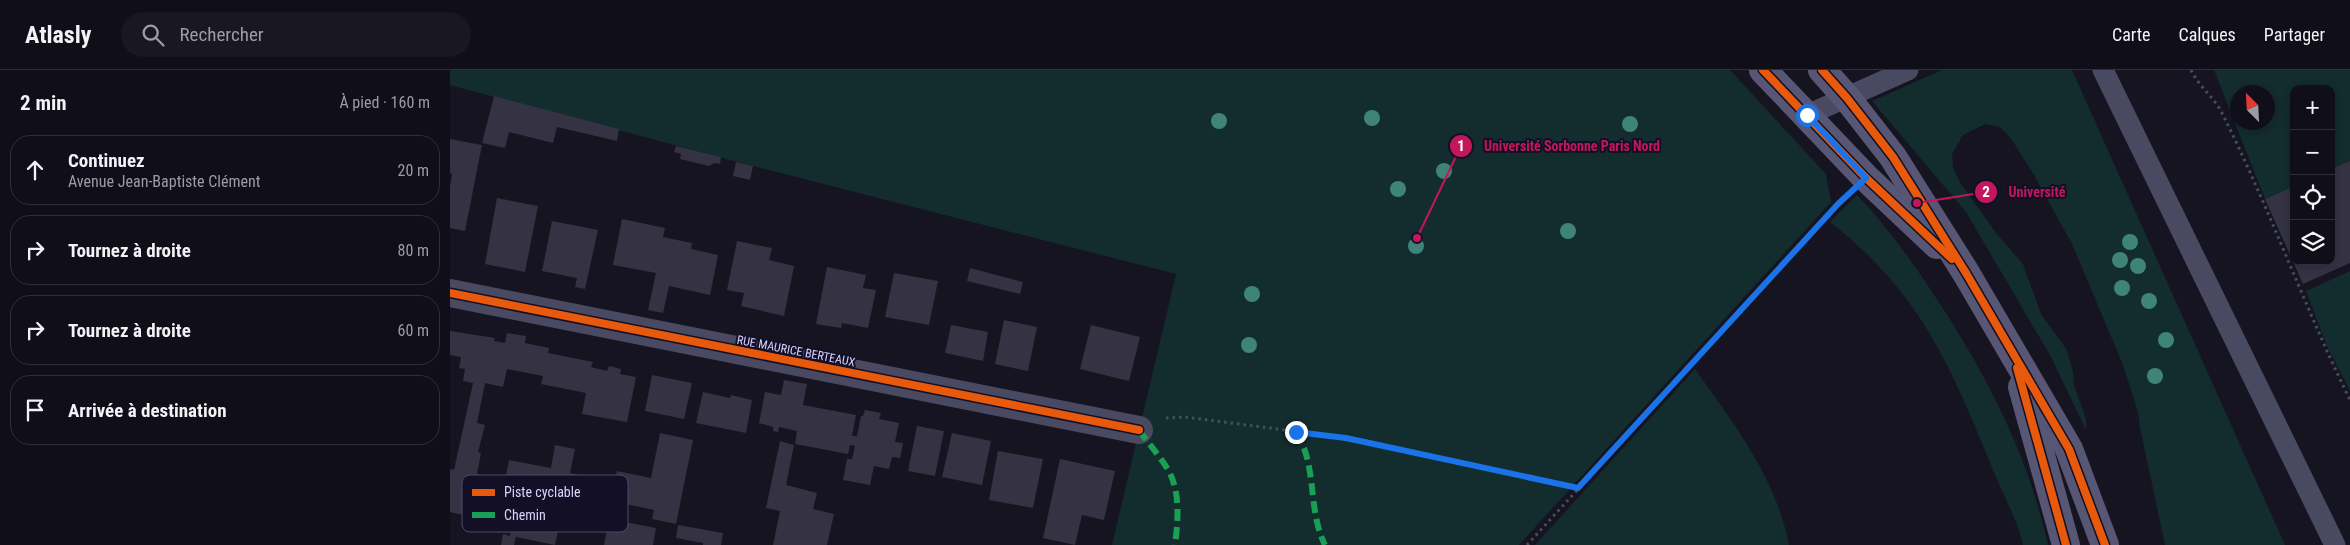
<!DOCTYPE html>
<html lang="fr">
<meta charset="utf-8">
<style>
:root{--surface:#100f19;--page:#191822;--text:#f1f3f6;--muted:#9c9ca2;--line:#302f38}
body{margin:0;font-family:"Roboto Condensed",sans-serif;background:var(--page);color:var(--text)}
.controls{position:absolute;right:15px;top:15px;display:grid;overflow:hidden;border-radius:10px;box-shadow:0 2px 8px #0003}
.controls button{width:45px;height:45px;display:grid;place-items:center;padding:0;border:0;border-bottom:1px solid var(--line);background:var(--surface);color:var(--text);font:25px sans-serif}
.compass{position:absolute;left:1780px;top:15px;width:45px;height:45px;border-radius:50%;background:var(--surface);box-shadow:0 2px 8px #0003;rotate:336deg}
.stop{position:absolute;width:15px;height:15px;margin:-11px;border:4px solid #1a73e8;border-radius:50%;background:#fff}
.stop.end{background:#1a73e8;border-color:#fff;box-shadow:0 1px 5px #0008}
.list{margin:0;padding:0;list-style:none}
h2{display:flex;justify-content:space-between;align-items:center;height:65px;margin:0;padding:0 20px;font-size:21px}
h2 small{font-size:16px;font-weight:400;color:var(--muted)}
.list li{display:grid;grid-template-columns:32px 1fr auto;gap:15px;align-items:center;box-sizing:border-box;height:70px;margin:0 10px 10px;padding:0 10px;border:1px solid var(--line);border-radius:20px}
.list b{display:block;font-size:19px;white-space:nowrap}
.list p{margin:0;font-size:16px;white-space:nowrap;color:var(--muted)}
.list em{font-size:16px;font-style:normal;color:var(--muted)}
.icon{flex:none;width:28px;height:28px;fill:none;stroke:currentColor;stroke-width:2;stroke-linecap:round;stroke-linejoin:round}
.map{position:relative;flex:none;width:1900px;height:475px;overflow:hidden}
header{display:flex;align-items:center;gap:30px;box-sizing:border-box;height:70px;padding:0 25px;background:var(--surface);border-bottom:1px solid var(--line)}
header strong{font-size:24px}
nav{display:flex;gap:28px;margin-inline-start:auto;font-size:18px}
.search{width:350px;height:45px;background:var(--page);display:flex;align-items:center;gap:12px;box-sizing:border-box;padding:0 18px;border-radius:28px;color:var(--muted);font-size:19px}
main{display:flex}
aside{flex:1;background:var(--surface)}
.map>svg:first-child{display:block}
</style>
<header>
<strong>Atlasly</strong>
<div class="search"><svg class="icon" aria-label="search" viewBox="0 0 24 24"><circle cx="10" cy="10" r="6"/><path d="M15 15l6 6"/></svg>Rechercher</div>
<nav><a>Carte</a><a>Calques</a><a>Partager</a></nav>
</header>
<main>
<aside>
<h2>2 min<small>À pied · 160 m</small></h2>
<ul class="list">
<li><svg class="icon" aria-label="ahead" viewBox="0 0 24 24"><path d="M12 20V5M6 11l6-6 6 6"/></svg><div><b>Continuez</b><p>Avenue Jean-Baptiste Clément</p></div><em>20 m</em></li>
<li><svg class="icon" aria-label="right" viewBox="0 0 24 24"><path d="M7 20v-9h11M14 6l5 5-5 5"/></svg><div><b>Tournez à droite</b></div><em>80 m</em></li>
<li><svg class="icon" aria-label="right" viewBox="0 0 24 24"><path d="M7 20v-9h11M14 6l5 5-5 5"/></svg><div><b>Tournez à droite</b></div><em>60 m</em></li>
<li><svg class="icon" aria-label="arrive" viewBox="0 0 24 24"><path d="M6 21V4h12l-3 4 3 4H6"/></svg><div><b>Arrivée à destination</b></div></li>
</ul>
</aside>
<div class="map">
<svg width="1900" height="475" viewBox="0 0 1900 475">
<rect width="100%" height="100%" fill="#161421"/>
<g fill="#132c2d" fill-rule="evenodd">
<polygon points="0,0 1280,0 1376,104 1381,132 1069,475 662,475 726,204 303,96 0,15"/>
<polygon points="1492,0 1622,0 1835,475 1715,475 1690,358 1688,342 1673,295 1622,174 1584,105 1562,70 1550,57 1535,54 1513,65 1502,84 1503,97 1509,111 1546,163 1573,194 1591,244 1617,280 1623,302 1624,315 1636,349 1636,360 1601,287 1516,142 1422,31"/>
<path d="M1764 0H1900V91L1881 99V19H1844V116L1815 129ZM1788 22H1818V52H1788Z"/>
<path d="M1407 125C1440 159 1468 200 1494 240 1542 316 1578 386 1598 475H1573C1569 454 1552 422 1543 400 1501 297 1471 223 1380 152Z"/>
<polygon points="1900,201 1900,321 1877,276 1856,221"/>
<path d="M1245 299C1284 354 1326 407 1339 475H1085Z"/>
</g>
<g fill="#343243">
<polygon points="44,26 169,59 167,71 107,57 103,73 59,62 55,78 32,73"/>
<polygon points="0,69 32,75 15,161 0,158 0,117 2,104 0,103"/>
<polygon points="226,76 271,87 270,94 264,93 259,96 230,89 231,84 224,82"/>
<polygon points="1900,91 1900,193 1853,214 1815,129 1844,116 1844,191 1881,191 1881,99"/>
<polygon points="286,92 303,96 300,110 283,106"/>
<polygon points="47,128 88,136 75,202 35,194"/>
<polygon points="172,149 215,158 213,167 242,173 241,179 268,185 260,225 219,216 213,243 198,240 206,203 163,195"/>
<polygon points="102,151 148,160 135,219 125,217 127,208 92,201"/>
<polygon points="287,171 322,178 319,190 344,196 334,246 291,236 294,223 277,220"/>
<polygon points="377,197 416,205 413,218 426,220 418,258 392,253 391,258 366,254"/>
<polygon points="520,198 573,212 570,224 517,211"/>
<polygon points="444,203 488,211 479,255 435,247"/>
<polygon points="554,250 587,257 578,301 545,294"/>
<polygon points="501,255 538,262 533,291 495,283"/>
<polygon points="641,255 690,267 679,311 630,299"/>
<polygon points="0,261 45,268 44,271 55,273 57,263 76,266 75,273 99,278 98,283 143,292 141,297 157,301 159,296 171,299 170,304 186,307 177,352 132,344 136,323 91,314 93,306 57,299 53,317 35,313 27,353 35,355 28,382 31,383 27,404 55,410 59,390 101,398 105,375 125,379 120,403 138,407 135,426 161,431 158,448 137,443 138,439 114,433 105,475 66,467 64,475 51,475 53,464 60,466 62,456 0,442 0,399 4,400 23,313 13,311 15,299 9,298 11,287 0,285"/>
<polygon points="202,305 242,313 234,349 195,341"/>
<polygon points="334,310 357,314 353,335 406,345 402,366 407,366 411,346 413,346 415,340 431,343 429,349 449,353 445,372 453,373 450,388 442,387 439,399 424,396 420,415 393,410 397,389 402,389 405,376 400,375 398,384 345,374 347,361 329,357 328,362 323,361 323,357 309,353 315,322 331,325"/>
<polygon points="253,322 280,328 281,325 302,330 296,363 246,353"/>
<polygon points="467,356 494,361 485,406 458,401"/>
<polygon points="210,363 243,370 226,454 202,449 204,440 161,431 167,401 201,408"/>
<polygon points="502,363 541,371 532,415 492,407"/>
<polygon points="330,371 344,375 336,415 367,423 363,439 384,444 377,475 323,475 330,441 316,438"/>
<polygon points="548,381 593,389 583,438 539,430"/>
<polygon points="610,389 665,401 654,450 632,445 625,475 593,468"/>
<polygon points="159,449 206,458 203,475 154,475"/>
<polygon points="228,455 273,463 271,475 253,475 253,473 226,468"/>
</g>
<g fill="none" stroke-linecap="round" stroke-linejoin="round">
<g stroke="#44505f" stroke-width="3" stroke-dasharray="2.5 4" stroke-linecap="butt">
<path d="M1741 0C1749 17 1764 27 1772 43 1819 137 1854 236 1900 330"/>
<polyline points="716,348 735,347 896,368 1128,417"/>
<polyline points="1077,475 1393,129"/>
</g>
<g stroke="#4a4962" stroke-width="21">
<polyline points="1653,0 1885,475"/>
<polyline points="1357,45 1458,0"/>
</g>
<polyline stroke="#4a4962" stroke-width="28" points="0,223 689,360"/>
<g stroke="#575674" stroke-width="28">
<polyline points="1313,0 1416,108 1487,175"/>
<polyline points="1372,0 1397,28 1443,87 1516,203 1619,379 1655,475"/>
<polyline points="1572,317 1616,475"/>
</g>
<g stroke="#1a9f57" stroke-width="6" stroke-dasharray="12 6" stroke-linecap="butt">
<path d="M689 360C698 373 709 385 717 398 731 420 728 451 725 475"/>
<path d="M846 362C868 396 857 439 875 475"/>
</g>
<g stroke="#130f26" stroke-width="11">
<g id="cycleway">
<polyline points="1313,0 1416,108 1502,189"/>
<polyline points="1372,0 1397,28 1443,87 1516,203 1619,379 1655,475"/>
<polyline points="0,223 689,360"/>
<polyline points="1567,298 1616,475"/>
</g>
</g>
<use href="#cycleway" stroke="#e8590c" stroke-width="8"/>
</g>
<g fill="#3e8478">
<circle cx="922" cy="48" r="8"/>
<circle cx="769" cy="51" r="8"/>
<circle cx="1180" cy="54" r="8"/>
<circle cx="994" cy="101" r="8"/>
<circle cx="948" cy="119" r="8"/>
<circle cx="1118" cy="161" r="8"/>
<circle cx="1680" cy="172" r="8"/>
<circle cx="966" cy="176" r="8"/>
<circle cx="1670" cy="190" r="8"/>
<circle cx="1688" cy="196" r="8"/>
<circle cx="1672" cy="218" r="8"/>
<circle cx="802" cy="224" r="8"/>
<circle cx="1699" cy="231" r="8"/>
<circle cx="1716" cy="270" r="8"/>
<circle cx="799" cy="275" r="8"/>
<circle cx="1705" cy="306" r="8"/>
</g>
<g fill="none" stroke-linecap="round" stroke-linejoin="round">
<polyline stroke="#1a73e8" stroke-width="6" points="846,362 896,368 1128,418 1388,134 1416,108 1357,45"/>
</g>
<g text-anchor="middle" stroke-width="4" stroke-linejoin="round" paint-order="stroke">
<g font-size="12" fill="#d9d4ff" stroke="#130f26">
<text transform="translate(346 281) rotate(11)" y="4">RUE MAURICE BERTEAUX</text>
</g>
</g>
<rect x="12" y="405" width="166" height="57" rx="8" fill="#130f26" stroke="#4e4a67" stroke-width="1"/>
<rect x="22" y="419" width="23" height="7" fill="#e8590c"/>
<rect x="22" y="442" width="23" height="6" fill="#1a9f57"/>
<g font-size="14" fill="#d9d4ff">
<text x="54" y="427">Piste cyclable</text>
<text x="54" y="450">Chemin</text>
</g>
<path fill="none" stroke="#c2185b" stroke-width="2" d="M967 168L1011 76M1467 133L1536 122"/>
<g fill="#c2185b" stroke="#130f26" stroke-width="2">
<circle cx="967" cy="168" r="5"/>
<circle cx="1467" cy="133" r="5"/>
<circle cx="1011" cy="76" r="12"/>
<circle cx="1536" cy="122" r="12"/>
</g>
<g font-size="15" text-anchor="middle" font-weight="bold" fill="#fff">
<text x="1011" y="81">1</text>
<text x="1536" y="127">2</text>
</g>
<g font-size="14" text-anchor="middle" font-weight="bold" fill="#c2185b" stroke="#130f26" stroke-width="4" stroke-linejoin="round" paint-order="stroke">
<text x="1122" y="81">Université Sorbonne Paris Nord</text>
<text x="1587" y="127">Université</text>
</g>
</svg>
<div class="controls">
<button>+</button>
<button>−</button>
<button><svg class="icon" aria-label="locate" viewBox="0 0 24 24"><circle cx="12" cy="12" r="6"/><path d="M12 2v4M12 18v4M2 12h4M18 12h4"/></svg></button>
<button><svg class="icon" aria-label="layers" viewBox="0 0 24 24"><path d="M12 4l9 5-9 5-9-5zM3 14l9 5 9-5"/></svg></button>
</div>
<svg class="compass" viewBox="-18 -18 36 36"><path d="M0-13l5 13h-10z" fill="#e53935"/><path d="M0 13l5-13h-10z" fill="#9c9ca2"/></svg>
<div class="stop" style="left:1357px;top:45px"></div>
<div class="stop end" style="left:846px;top:362px"></div>
</div>
</main>
